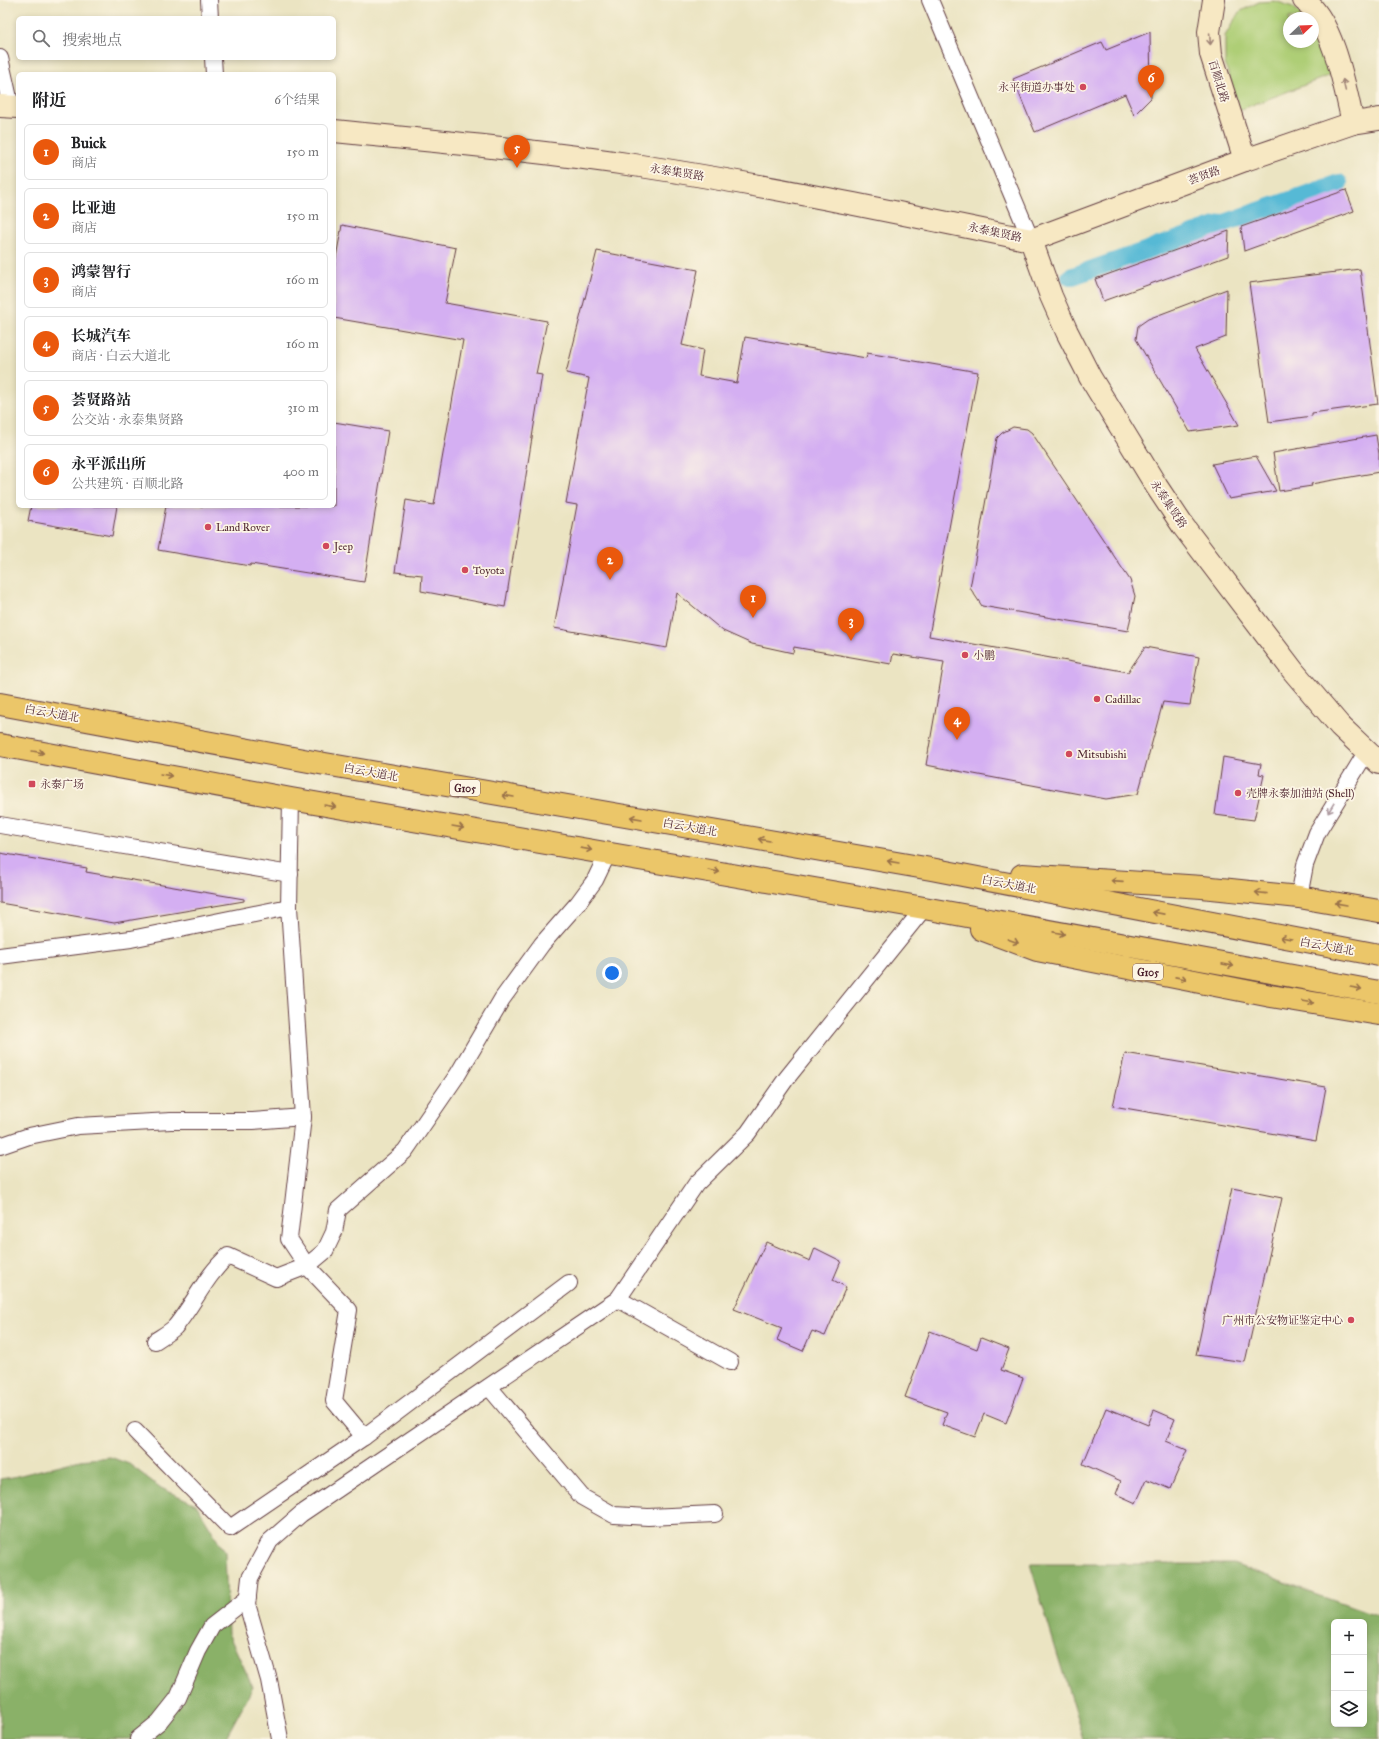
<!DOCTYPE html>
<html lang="zh">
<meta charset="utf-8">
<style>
:root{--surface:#fff;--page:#f6f6f6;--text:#202124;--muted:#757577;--line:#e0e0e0;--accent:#ea580c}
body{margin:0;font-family:"IM FELL Great Primer","Noto Serif SC",serif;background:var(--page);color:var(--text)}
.controls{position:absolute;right:12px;bottom:12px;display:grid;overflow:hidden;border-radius:6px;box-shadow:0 2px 6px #0003}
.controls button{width:36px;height:36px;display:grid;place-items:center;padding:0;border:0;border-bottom:1px solid var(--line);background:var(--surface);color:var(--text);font:20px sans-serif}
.compass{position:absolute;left:1283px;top:12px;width:36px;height:36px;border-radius:50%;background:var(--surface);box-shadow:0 2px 6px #0003;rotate:67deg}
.you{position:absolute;left:612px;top:973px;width:14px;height:14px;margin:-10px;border:3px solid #fff;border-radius:50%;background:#1a73e8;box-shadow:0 0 0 6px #1a73e833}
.badge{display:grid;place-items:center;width:26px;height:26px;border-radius:50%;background:var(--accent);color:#fff;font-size:13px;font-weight:700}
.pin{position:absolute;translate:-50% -33px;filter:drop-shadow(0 1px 2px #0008)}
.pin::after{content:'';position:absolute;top:21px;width:14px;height:12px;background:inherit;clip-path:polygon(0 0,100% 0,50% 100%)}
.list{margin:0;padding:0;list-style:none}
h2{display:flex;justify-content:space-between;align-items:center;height:52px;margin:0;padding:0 16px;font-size:17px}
h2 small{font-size:13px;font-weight:400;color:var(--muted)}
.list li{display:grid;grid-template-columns:26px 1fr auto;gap:12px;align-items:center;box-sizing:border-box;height:56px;margin:0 8px 8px;padding:0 8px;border:1px solid var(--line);border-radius:6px}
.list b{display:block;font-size:15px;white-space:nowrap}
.list p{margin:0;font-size:13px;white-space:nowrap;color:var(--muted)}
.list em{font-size:13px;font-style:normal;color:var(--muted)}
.icon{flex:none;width:22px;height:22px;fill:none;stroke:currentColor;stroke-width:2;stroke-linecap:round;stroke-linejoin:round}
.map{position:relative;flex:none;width:1379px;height:1739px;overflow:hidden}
.search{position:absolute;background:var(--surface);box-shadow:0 2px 6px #0003;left:16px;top:16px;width:320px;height:44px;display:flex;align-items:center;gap:10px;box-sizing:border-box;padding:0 14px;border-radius:6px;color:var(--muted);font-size:15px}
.panel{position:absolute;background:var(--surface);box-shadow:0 2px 6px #0003;left:16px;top:72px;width:320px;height:436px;border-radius:6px}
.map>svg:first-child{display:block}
</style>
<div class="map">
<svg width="1379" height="1739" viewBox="0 0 1379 1739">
<rect width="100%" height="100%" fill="#fcf5e5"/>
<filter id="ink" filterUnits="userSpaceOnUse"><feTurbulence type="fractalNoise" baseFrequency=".025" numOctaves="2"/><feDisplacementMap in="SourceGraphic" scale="8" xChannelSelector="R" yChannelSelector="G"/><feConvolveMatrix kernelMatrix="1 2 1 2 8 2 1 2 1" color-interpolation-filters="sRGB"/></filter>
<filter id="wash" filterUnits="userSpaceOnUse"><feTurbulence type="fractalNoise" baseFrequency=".012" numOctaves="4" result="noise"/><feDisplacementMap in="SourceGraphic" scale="16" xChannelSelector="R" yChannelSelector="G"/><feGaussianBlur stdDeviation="0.9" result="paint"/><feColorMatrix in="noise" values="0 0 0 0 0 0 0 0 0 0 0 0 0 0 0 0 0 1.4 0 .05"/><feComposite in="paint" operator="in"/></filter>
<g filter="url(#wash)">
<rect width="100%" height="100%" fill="#ebe4c2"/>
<polygon fill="#aece76" stroke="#7c7650" points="1275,1 1293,7 1306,18 1289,18 1289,42 1313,42 1313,30 1331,75 1239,110 1225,63 1225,36 1239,12 1259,2"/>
<g fill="#8ab167" stroke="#6a6849" fill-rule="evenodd">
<polygon points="110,1457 129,1464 161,1488 196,1504 225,1552 228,1633 253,1687 225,1739 0,1739 0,1479 13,1477 80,1460"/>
<path d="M1030 1564H1234L1379 1616V1739H1083ZM1334 1622H1364V1724H1334Z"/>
</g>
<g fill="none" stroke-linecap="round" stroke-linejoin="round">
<polyline stroke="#57b9d5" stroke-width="18" points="1070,277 1339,183"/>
</g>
<g id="blocks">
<g fill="#d4aff2">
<polygon points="1150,32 1151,98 1134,115 1125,94 1035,132 1013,79 1102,42 1106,50"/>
<polygon points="1346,190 1354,211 1244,251 1241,227"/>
<polygon points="342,225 456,248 445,303 547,321 536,374 542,375 505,607 421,591 422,575 395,572 406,500 434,505 463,340 334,318 334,268"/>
<polygon points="1229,231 1228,256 1103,301 1095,279"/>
<polygon points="597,251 698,270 682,345 703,350 699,376 737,383 745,337 866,358 867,353 978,372 929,636 1128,672 1145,647 1199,657 1190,705 1163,702 1138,794 1106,799 926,765 944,662 893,654 891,664 794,647 793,653 752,644 723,631 677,593 667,648 554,628 577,505 566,503 589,378 566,373"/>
<polygon points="1360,269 1378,404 1312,413 1312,416 1269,422 1249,283"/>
<polygon points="1227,289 1226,337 1195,349 1239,425 1190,432 1136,339 1138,326 1148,319"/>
<polygon points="334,422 388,431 364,582 251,564 250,566 158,550 166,506 334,506"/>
<polygon points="1013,427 1027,429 1032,433 1130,580 1135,596 1128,631 982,606 970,588 997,438 1002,433"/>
<polygon points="1376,435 1379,454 1379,472 1311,484 1312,486 1279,491 1273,453"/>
<polygon points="1256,456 1276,491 1229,499 1212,464"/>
<polygon points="31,506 117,506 112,536 28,521"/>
<polygon points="1223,757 1261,764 1259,774 1264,775 1254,820 1215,815"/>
<polygon points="0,853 87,868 86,872 244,899 244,901 114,923 0,903"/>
<polygon points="1125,1053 1326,1087 1316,1141 1113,1106"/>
<polygon points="1232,1188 1282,1198 1245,1362 1196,1355"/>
<polygon points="766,1242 810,1261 815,1248 841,1261 833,1280 846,1287 825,1336 812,1331 803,1351 777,1340 782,1328 734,1309"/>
<polygon points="930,1331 977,1349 981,1338 1009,1349 1001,1370 1023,1378 1006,1423 984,1414 975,1437 942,1425 947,1412 905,1397"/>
<polygon points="1106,1408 1148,1425 1154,1410 1175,1419 1166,1441 1187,1450 1170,1489 1147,1479 1136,1503 1116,1494 1121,1481 1083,1464"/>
</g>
</g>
</g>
<g filter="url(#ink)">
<use href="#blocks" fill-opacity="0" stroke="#623d42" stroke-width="1"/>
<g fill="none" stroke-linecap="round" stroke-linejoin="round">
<g stroke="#623d42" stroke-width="18">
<g id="street">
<polyline points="209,0 210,18"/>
<polyline points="930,0 1031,240"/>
<polyline points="0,58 11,107"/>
<polyline points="213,58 214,74"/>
<polyline points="291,799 289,907 303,1117 289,1239 307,1266 349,1310 334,1401 364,1437"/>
<polyline points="0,825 290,874"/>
<polyline points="1299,897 1305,865 1317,833 1367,751"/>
<polyline points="0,956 131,939 289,907"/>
<polyline points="0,1146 29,1136 78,1126 171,1121 253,1121 303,1117"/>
<polyline points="618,1299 730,1362"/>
<path d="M155 1341C161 1337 170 1332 175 1327 194 1304 206 1275 228 1256L276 1278 307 1266 325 1251 334 1232 338 1210 405 1151 458 1074 502 999 542 944 578 903 595 880 608 853"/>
<polyline points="489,1387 582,1497 614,1515 648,1517 715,1514"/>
<polyline points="135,1431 230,1528 364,1437 569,1283"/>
<polyline points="138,1739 159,1722 178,1698 198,1651 212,1626 248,1598"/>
<polyline points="280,1739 269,1680 247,1604 250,1578 270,1541 301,1514 618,1299 696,1184 748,1133 786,1079 924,908"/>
</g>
</g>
<g stroke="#623d42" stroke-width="24">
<g id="secondary">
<polyline points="1214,0 1209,32 1211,54 1245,160"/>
<path d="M1304 0C1334 23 1345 88 1353 123"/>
<polyline points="0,106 18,107"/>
<path d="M334 131C434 141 534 150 634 165 767 185 899 213 1031 240"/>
<polyline points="1031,240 1051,296 1067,332 1090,377 1157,487 1183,526 1294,672 1340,726 1379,763"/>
<polyline points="1031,240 1245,160 1353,123 1379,119"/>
</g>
</g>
<g stroke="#623d42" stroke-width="24">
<g id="highway">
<polyline points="0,704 325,764 931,869 1379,955"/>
<polyline points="0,745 291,799 924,908 1379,992"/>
<polyline points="1022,875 1202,887 1299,897 1379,911"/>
<polyline points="981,929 1037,950 1271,996 1379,1014"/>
</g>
</g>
<use href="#street" stroke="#fff" stroke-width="16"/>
<use href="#secondary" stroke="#f7e8c3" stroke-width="22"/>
<use href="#highway" stroke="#ebc669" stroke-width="22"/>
</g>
<defs><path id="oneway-shaft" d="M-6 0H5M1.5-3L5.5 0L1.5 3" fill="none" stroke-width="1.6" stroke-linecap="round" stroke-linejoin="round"/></defs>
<g stroke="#a08477">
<use href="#oneway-shaft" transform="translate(1210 39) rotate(86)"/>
<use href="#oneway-shaft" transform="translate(1344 85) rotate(-103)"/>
</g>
<g stroke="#9a724a">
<use href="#oneway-shaft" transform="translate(38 752) rotate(10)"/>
<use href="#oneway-shaft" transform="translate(166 775) rotate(10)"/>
<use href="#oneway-shaft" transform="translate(508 796) rotate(-170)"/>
<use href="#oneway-shaft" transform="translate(330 806) rotate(10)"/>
<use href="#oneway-shaft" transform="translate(636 818) rotate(-170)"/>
<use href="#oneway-shaft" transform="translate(458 827) rotate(10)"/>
<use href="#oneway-shaft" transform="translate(764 840) rotate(-170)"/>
<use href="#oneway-shaft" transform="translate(586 849) rotate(10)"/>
<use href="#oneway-shaft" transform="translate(893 862) rotate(-170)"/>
<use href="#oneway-shaft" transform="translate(714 871) rotate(10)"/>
<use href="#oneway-shaft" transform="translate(1117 881) rotate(-176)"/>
<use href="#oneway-shaft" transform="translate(1261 893) rotate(-174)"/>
<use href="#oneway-shaft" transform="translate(1341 904) rotate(-170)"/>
<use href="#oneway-shaft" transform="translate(1158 913) rotate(-169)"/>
<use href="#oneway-shaft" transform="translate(1059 933) rotate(11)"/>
<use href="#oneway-shaft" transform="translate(1286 938) rotate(-169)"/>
<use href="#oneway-shaft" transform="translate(1013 941) rotate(20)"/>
<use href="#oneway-shaft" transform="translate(1228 965) rotate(11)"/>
<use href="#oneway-shaft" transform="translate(1181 978) rotate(11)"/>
<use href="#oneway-shaft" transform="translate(1356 988) rotate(10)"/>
<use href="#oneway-shaft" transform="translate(1308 1002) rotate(9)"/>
</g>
<use stroke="#ae9aa0" href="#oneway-shaft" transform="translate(1331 808) rotate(121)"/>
</g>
<g fill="#d1495b" stroke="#fcf5e5" stroke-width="1.5">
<circle cx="1083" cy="87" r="4"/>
<circle cx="208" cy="527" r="4"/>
<circle cx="326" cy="546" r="4"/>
<circle cx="465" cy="570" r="4"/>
<circle cx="965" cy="655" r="4"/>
<circle cx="1097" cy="699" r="4"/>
<circle cx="1069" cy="754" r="4"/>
<rect x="28" y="780" width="8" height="8" rx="2"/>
<circle cx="1238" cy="793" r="4"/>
<circle cx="1351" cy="1320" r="4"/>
</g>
<g text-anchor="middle" stroke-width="3.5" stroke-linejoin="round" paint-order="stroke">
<g fill="#fcf5e5" stroke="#7f5f63" stroke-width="1">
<rect x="450" y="780" width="30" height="16" rx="3"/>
<rect x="1133" y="964" width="30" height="16" rx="3"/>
</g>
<g font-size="10" font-weight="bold" fill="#4a1f2b">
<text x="465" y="792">G105</text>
<text x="1148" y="976">G105</text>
</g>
<g font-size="11" fill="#4a1f2b" stroke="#fcf5e5">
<text transform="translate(1219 81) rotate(73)" y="4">百顺北路</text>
<text transform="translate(677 172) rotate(9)" y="4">永泰集贤路</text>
<text transform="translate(1204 175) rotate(-20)" y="4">荟贤路</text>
<text transform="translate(995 232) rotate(12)" y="4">永泰集贤路</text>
<text transform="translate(1169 504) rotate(56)" y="4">永泰集贤路</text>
<text transform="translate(52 713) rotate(10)" y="4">白云大道北</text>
<text transform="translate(371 772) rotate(10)" y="4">白云大道北</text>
<text transform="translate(690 827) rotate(10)" y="4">白云大道北</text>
<text transform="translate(1009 884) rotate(11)" y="4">白云大道北</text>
<text transform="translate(1327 946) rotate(10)" y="4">白云大道北</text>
</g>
<g font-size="11" fill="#4a1f2b" stroke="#fcf5e5" text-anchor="start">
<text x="1075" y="91" text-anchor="end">永平街道办事处</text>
<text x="216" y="531">Land Rover</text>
<text x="334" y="550">Jeep</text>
<text x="473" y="574">Toyota</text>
<text x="973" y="659">小鹏</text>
<text x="1105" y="703">Cadillac</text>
<text x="1077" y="758">Mitsubishi</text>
<text x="40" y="788">永泰广场</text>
<text x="1246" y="797">壳牌永泰加油站 (Shell)</text>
<text x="1343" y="1324" text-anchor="end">广州市公安物证鉴定中心</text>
</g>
</g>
</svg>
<div class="controls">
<button>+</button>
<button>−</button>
<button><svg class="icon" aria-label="layers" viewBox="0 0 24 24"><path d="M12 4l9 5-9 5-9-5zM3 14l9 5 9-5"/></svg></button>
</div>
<svg class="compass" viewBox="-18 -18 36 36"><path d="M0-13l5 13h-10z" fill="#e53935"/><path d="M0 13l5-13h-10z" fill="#757577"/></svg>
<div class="you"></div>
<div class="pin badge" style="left:753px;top:618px">1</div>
<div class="pin badge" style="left:610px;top:580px">2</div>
<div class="pin badge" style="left:851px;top:641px">3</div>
<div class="pin badge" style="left:957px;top:740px">4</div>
<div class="pin badge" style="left:517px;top:168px">5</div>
<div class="pin badge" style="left:1151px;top:98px">6</div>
<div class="search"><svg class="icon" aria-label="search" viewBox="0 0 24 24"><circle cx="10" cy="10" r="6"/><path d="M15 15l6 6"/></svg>搜索地点</div>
<section class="panel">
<h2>附近<small>6个结果</small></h2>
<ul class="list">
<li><span class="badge">1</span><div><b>Buick</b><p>商店</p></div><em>150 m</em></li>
<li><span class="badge">2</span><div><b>比亚迪</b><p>商店</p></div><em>150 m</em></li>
<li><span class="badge">3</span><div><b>鸿蒙智行</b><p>商店</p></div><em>160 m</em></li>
<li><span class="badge">4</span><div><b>长城汽车</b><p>商店 · 白云大道北</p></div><em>160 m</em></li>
<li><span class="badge">5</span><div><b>荟贤路站</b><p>公交站 · 永泰集贤路</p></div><em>310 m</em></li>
<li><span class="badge">6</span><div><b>永平派出所</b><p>公共建筑 · 百顺北路</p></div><em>400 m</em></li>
</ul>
</section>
</div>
